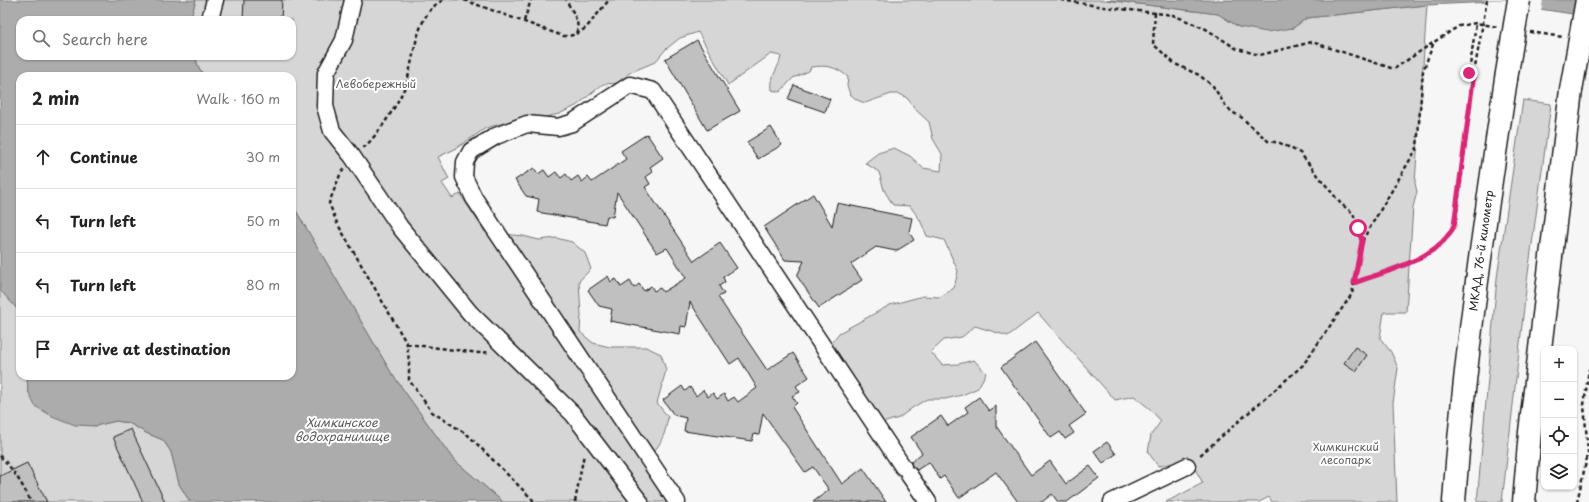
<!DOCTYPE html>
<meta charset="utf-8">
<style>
:root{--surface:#fff;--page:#f6f6f6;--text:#222;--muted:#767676;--line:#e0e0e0}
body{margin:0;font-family:"Playpen Sans",sans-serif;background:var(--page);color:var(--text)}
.controls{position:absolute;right:12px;bottom:12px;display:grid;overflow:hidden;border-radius:8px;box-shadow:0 1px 3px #0004}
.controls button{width:36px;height:36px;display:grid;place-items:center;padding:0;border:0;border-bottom:1px solid var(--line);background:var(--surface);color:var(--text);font:20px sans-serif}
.stop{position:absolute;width:12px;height:12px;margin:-9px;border:3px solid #db2777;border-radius:50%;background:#fff}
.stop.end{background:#db2777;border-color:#fff;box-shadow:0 1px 4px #0008}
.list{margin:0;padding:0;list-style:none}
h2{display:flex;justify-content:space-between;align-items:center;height:52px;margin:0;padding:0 16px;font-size:17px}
h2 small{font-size:13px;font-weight:400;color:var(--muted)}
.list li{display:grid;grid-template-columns:26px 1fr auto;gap:12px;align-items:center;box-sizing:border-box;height:64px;padding:0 16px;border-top:1px solid var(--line)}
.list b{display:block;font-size:15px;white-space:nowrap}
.list em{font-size:13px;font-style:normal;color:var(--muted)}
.icon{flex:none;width:22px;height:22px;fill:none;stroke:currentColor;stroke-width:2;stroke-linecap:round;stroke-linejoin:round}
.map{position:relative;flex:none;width:1589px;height:502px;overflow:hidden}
.search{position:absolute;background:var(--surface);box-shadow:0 1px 3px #0004;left:16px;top:16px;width:280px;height:44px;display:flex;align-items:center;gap:10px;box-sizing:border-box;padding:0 14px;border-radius:12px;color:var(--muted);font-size:15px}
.panel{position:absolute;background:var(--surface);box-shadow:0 1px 3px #0004;left:16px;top:72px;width:280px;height:308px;border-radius:12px}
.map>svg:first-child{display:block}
</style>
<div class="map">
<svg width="1589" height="502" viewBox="0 0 1589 502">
<rect width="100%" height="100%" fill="#f6f6f6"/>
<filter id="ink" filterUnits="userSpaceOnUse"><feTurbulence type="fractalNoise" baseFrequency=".025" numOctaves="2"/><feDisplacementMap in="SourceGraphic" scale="8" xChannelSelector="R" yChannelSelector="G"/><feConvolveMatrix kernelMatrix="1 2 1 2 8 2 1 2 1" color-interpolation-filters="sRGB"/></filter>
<g filter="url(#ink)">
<g fill="#d6d6d6" stroke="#797979">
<path d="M196 0H1107L1218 14 1239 27 1293 28 1307 18 1427 5 1415 183 1417 192 1413 207 1406 312H1384L1380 338 1391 352 1398 368 1393 403 1397 502H1272L1269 497 1259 502H1166L1203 483 1188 457 1176 463 1158 466 1148 452 1151 435 1161 421 1150 409 1134 396 1115 400 1038 313 1008 336 975 326 962 337 944 340 931 352 942 365 958 364 974 360 986 373 978 388 962 395 945 399H927L912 408 899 418 882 423 829 346 839 333 890 305 923 296 940 297 954 288 958 271 944 240 927 236 920 220 910 206 893 205 884 190 879 172 865 163 878 153 894 148 910 156 923 168 941 171 942 154 933 139 929 122 917 111 907 98 900 94H891L865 103 857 100 850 94 847 86 848 77C835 66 827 65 811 67L809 71 793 78 780 92 772 90C770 73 779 70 781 56L771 54 728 85 698 32 680 38 666 49 655 62 629 73 620 83 603 84 576 106 559 114 542 118 525 117 486 128 455 149 438 157 449 179 442 183 452 198 460 194 485 232 523 236 539 240 556 238 572 242 585 253 591 269 579 281 581 315 580 332 593 343 610 347H646L661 354 666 370 657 403 668 417C664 440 660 445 645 462L672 502H503L453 459 392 374 292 204V76H204L198 66 195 56H292V20H190Z"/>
<polygon points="1523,100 1551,104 1527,281 1502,502 1477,502 1497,278"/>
<polygon points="0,290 5,294 20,312 20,376 27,376 28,391 95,426 116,421 129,423 146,433 163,440 171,452 179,484 190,502 0,502"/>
</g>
<g fill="#acacac" stroke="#727272">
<polygon points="0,0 196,0 190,20 20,20 20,56 195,56 198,66 204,76 20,76 20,312 0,290"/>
<polygon points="1107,0 1589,0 1586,16 1493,2 1427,5 1307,18 1293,28 1267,32 1239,27 1218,14"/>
<polygon points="292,204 392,374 453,459 503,502 190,502 179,484 171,452 163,440 146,433 129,423 116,421 95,426 75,425 52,416 35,406 28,391 27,376 292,376"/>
</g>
<polygon fill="#f6f6f6" points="1485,0 1543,0 1541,11 1493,4 1484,4"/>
<g fill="#c0c0c0" stroke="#1c1c1c">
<polygon points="244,0 282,0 281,20 243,20"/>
<polygon points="697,40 740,111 707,130 665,59"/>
<polygon points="794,85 830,99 825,112 788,99"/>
<polygon points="771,127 782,145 758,159 747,142"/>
<polygon points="647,134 663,158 650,167 653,172 646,177 650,184 645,187 694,261 720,243 737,268 723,277 725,282 719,286 724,294 718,297 767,370 793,353 809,377 796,386 800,392 792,396 797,403 792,407 842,484 863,468 886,502 813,502 829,490 813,467 805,472 763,413 759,435 754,434 752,441 684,431 686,418 674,415 663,400 682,386 685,391 690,387 696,396 703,390 708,397 713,393 717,399 724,394 728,401 734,397 738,402 757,388 739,358 730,364 690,302 686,327 681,326 680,334 610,321 612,309 599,306 588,290 608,276 611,282 616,279 621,287 630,281 634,288 639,284 644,291 651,286 654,291 660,288 663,292 686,278 667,248 657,253 617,192 613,217 607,216 605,224 537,212 539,199 526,196 515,180 534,168 538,174 544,170 549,177 556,172 561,178 566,174 571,181 578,176 582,182 588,177 592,182 626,159 621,151"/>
<polygon points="813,194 832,226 837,203 912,218 909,232 914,240 896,251 876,247 851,264 862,280 819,308 797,276 804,261 785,260 764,227"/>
<polygon points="1035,342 1086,414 1069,426 1074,433 1065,439 1060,432 1051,438 1001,367"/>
<polygon points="1355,347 1367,355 1356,371 1344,363"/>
<polygon points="979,397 989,411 996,406 996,426 1031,475 1050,461 1066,484 1090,466 1099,478 1067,502 1058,502 1052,494 1042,502 1018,502 996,472 959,498 944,476 940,479 929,462 917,470 912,466 911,462 922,453 911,437 941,416 948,426 968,412 965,407"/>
<polygon points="131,429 165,502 143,502 113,437"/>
<polygon points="1107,442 1116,454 1103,463 1094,451"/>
<polygon points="27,463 47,502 0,502 0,476"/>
</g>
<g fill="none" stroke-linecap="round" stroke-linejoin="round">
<g stroke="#1c1c1c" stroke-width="19">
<g id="minor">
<polyline points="353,0 344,40 326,73 325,106 332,131 352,156 400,227 470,313 573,414 640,502"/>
<polyline points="211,15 215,0"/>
<polyline points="909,475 928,502"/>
<polyline points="677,502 474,198 464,177 465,162 471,151 496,136 527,124 558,127 572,123 630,85 653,91 903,467"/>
<polyline points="1112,502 1187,466"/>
</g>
</g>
<g stroke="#1c1c1c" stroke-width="25">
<g id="highway">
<path id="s1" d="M1454 502C1464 360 1485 219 1506 79"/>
<polyline points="1524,502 1530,432 1571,90"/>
</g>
</g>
<g stroke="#1c1c1c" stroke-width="2.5" stroke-dasharray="4 3" stroke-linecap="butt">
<path d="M464 0 563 36C590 38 573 12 566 0"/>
<polyline points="1061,0 1104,7 1173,15 1206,29 1237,49 1260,55 1312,42 1394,69 1434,42"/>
<polyline points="1155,12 1153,44 1175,64 1199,75 1213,86 1225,105 1232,112 1241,117 1268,141 1280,143 1300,153 1341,204 1353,213 1362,241 1352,294 1303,365 1198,457"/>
<polyline points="524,21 531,0"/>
<polyline points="1530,32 1563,37"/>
<polyline points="576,34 586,28 609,0"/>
<path d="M363 148C377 137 400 101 406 84 415 57 415 12 444 0"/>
<polyline points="344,169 340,175 329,203 337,223 407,344 409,361 409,380 432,412 468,435 535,502"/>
<polyline points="1362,241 1417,148 1423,71 1434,42 1459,26 1476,23 1498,27"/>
<path d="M1354 283C1386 271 1440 259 1455 225L1474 73H1469L1476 23"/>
<polyline points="407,344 479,353 490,352"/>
<path d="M0 456C14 470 22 484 31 502"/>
<polyline points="575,502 584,454"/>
<polyline points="1577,502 1588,453 1584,405 1589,369"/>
</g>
<use href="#minor" stroke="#fff" stroke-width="16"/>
<use href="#highway" stroke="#fff" stroke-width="22"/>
<g stroke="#1c1c1c" stroke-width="25" stroke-linecap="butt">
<g id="highway-bridge">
<polyline points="1506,79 1519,0"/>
<polyline points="1571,90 1587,0"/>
</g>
</g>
<polyline stroke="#1c1c1c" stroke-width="2.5" stroke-dasharray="4 3" stroke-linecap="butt" points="1474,73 1487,0"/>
<use href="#highway-bridge" stroke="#fff" stroke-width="22"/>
</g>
</g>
<g fill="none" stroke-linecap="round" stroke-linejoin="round" filter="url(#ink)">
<path stroke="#db2777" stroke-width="5" d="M1358 228 1362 241 1354 283C1386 271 1440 259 1454 225L1474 73H1469"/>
</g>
<g text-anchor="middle" stroke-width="4" stroke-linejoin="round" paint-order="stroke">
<g font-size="11" fill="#5d5d5d" stroke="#fff">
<text x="376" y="88">Левобережный</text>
<text x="1346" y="451">Химкинский<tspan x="1346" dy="13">лесопарк</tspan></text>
</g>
<g font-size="11" fill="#1c1c1c" stroke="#fff">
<text dy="4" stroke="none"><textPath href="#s1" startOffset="253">МКАД, 76-й километр</textPath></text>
</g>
<g font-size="12" font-style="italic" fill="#5d5d5d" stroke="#fff">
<text x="342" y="427">Химкинское<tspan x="342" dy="14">водохранилище</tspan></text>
</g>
</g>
</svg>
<div class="controls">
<button>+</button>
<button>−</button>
<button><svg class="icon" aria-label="locate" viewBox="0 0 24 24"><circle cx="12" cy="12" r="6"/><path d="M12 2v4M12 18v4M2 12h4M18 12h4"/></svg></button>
<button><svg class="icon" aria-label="layers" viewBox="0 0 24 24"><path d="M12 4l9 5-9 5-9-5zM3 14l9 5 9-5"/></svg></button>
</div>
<div class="stop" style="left:1358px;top:228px"></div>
<div class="stop end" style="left:1469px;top:73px"></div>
<div class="search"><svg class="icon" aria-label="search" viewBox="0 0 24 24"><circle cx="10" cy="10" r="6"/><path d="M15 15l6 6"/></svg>Search here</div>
<section class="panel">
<h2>2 min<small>Walk · 160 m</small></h2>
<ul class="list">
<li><svg class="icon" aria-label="ahead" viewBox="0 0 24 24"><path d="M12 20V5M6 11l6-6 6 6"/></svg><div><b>Continue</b></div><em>30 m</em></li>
<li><svg class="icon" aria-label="left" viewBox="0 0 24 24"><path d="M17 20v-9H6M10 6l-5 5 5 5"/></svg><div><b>Turn left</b></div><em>50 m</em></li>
<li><svg class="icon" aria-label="left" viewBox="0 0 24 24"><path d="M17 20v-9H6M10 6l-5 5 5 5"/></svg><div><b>Turn left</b></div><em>80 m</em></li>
<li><svg class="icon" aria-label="arrive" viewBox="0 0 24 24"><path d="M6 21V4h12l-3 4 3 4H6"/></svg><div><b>Arrive at destination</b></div></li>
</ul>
</section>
</div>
